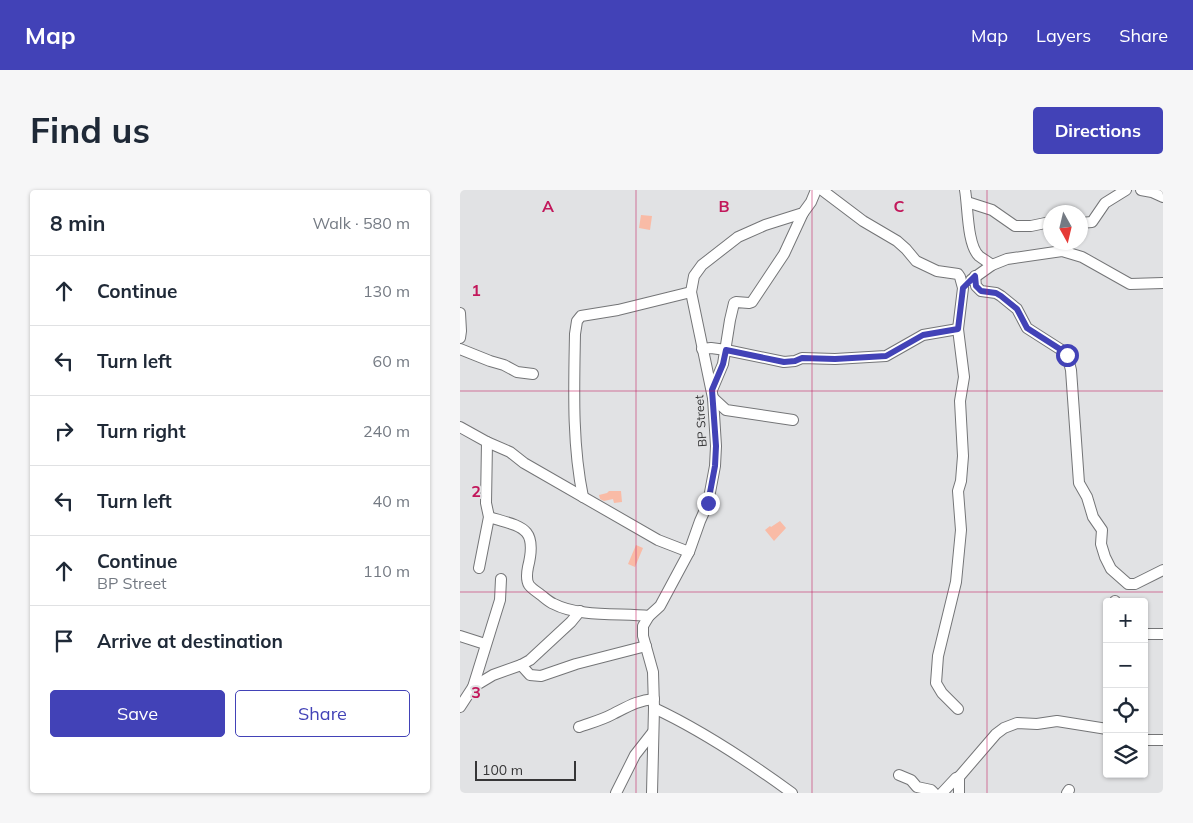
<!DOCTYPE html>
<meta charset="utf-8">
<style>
:root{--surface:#fff;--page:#f6f6f7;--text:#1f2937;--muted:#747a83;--line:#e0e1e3;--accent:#4242b7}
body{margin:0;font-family:Mulish,sans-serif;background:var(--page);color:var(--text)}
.controls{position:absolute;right:15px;bottom:15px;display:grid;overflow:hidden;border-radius:5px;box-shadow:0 1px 4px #0004}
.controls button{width:45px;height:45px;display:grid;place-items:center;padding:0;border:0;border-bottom:1px solid var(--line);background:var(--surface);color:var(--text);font:25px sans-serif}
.compass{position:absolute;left:583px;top:15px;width:45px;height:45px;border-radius:50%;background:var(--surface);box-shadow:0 1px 4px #0004;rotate:172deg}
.scale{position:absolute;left:15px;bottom:12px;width:101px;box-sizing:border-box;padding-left:5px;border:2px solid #363637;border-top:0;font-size:14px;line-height:18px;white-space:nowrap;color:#363637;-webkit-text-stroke:4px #e1e2e4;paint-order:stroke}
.stop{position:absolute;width:15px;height:15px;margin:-11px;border:4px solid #4242b7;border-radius:50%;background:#fff}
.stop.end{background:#4242b7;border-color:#fff;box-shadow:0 1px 5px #0008}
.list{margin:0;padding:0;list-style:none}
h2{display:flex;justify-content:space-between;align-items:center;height:65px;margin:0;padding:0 20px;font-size:21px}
h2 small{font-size:16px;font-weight:400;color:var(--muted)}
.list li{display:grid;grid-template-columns:32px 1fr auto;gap:15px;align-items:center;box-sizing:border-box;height:70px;padding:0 20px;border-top:1px solid var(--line)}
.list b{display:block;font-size:19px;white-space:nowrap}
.list p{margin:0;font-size:16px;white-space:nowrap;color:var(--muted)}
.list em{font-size:16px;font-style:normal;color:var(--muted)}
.actions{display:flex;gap:10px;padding:15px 20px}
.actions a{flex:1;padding:11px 0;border:1px solid var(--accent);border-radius:5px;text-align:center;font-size:18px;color:var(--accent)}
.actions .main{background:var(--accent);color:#fff}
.icon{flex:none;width:28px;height:28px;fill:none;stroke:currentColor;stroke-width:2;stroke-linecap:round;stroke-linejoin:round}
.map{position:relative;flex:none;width:703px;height:603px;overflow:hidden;border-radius:5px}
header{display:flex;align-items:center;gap:30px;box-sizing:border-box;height:70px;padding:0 25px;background:var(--accent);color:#fff}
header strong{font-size:24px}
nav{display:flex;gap:28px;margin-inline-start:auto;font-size:18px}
.intro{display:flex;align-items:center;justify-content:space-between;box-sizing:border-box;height:120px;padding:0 30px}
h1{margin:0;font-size:35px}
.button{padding:12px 22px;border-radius:5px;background:var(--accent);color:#fff;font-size:18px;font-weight:700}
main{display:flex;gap:30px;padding:0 30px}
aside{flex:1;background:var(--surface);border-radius:5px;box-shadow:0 1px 4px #0004}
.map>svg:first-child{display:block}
</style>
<header>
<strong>Map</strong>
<nav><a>Map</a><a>Layers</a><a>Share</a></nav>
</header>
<div class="intro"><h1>Find us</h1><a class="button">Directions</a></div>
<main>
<aside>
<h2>8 min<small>Walk · 580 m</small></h2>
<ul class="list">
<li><svg class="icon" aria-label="ahead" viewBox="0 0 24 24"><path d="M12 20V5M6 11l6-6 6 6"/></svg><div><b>Continue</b></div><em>130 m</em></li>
<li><svg class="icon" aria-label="left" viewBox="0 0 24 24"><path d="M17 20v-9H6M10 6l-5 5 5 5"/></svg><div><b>Turn left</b></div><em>60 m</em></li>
<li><svg class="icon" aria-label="right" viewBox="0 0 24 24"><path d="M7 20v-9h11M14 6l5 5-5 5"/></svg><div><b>Turn right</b></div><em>240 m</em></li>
<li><svg class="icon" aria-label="left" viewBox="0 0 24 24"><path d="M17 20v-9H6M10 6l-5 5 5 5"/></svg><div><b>Turn left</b></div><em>40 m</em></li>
<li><svg class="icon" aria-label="ahead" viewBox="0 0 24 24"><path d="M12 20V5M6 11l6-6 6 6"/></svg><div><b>Continue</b><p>BP Street</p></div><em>110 m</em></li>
<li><svg class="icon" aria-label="arrive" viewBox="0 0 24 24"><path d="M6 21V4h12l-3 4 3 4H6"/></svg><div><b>Arrive at destination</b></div></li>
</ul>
<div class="actions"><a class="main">Save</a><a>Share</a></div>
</aside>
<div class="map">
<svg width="703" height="603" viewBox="0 0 703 603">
<rect width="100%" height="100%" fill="#e1e2e4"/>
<g fill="#f9bba6">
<polygon points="181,25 192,26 190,40 179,38"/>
<polygon points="149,301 161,301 162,312 154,313 153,309 144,311 140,309 139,305 147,303"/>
<polygon points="320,331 326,338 314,351 305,340 310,336 311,337"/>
<polygon points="176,355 183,358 175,377 168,374"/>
</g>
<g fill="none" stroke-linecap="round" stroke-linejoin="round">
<g stroke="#747577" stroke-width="12">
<g id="minor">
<polyline points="362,0 403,31 437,51 446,59 456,71 477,81 498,84 500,87 503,98 498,139 504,187 500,211 503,266 501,291 498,301 501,340 496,392 478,466 476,493 482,503 498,519"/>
<path d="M505 0C508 16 507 55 519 66 523 69 528 72 532 75"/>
<polyline points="681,0 692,2 703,7"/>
<polyline points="507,12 532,20 555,36 571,36 590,32"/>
<polyline points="620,33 632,32 645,13 666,0"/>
<polyline points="515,86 516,96 521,101 536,103 541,106 557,119 567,138 603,161 607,165 611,180 619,293 627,307 633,327 642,340 641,354 645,367 651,379 668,394 675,394 703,380"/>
<polyline points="511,90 532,75 547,69 602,61 622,67 670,94 703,93"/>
<polyline points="0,123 1,141 0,148"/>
<polyline points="0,159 30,171 44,175 57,182 73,184"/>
<polyline points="242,159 251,158 266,160 324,172 335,171 342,168 375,169 426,166 463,145 498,139"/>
<polyline points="252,200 263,174 270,130 274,113 276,112 289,113 292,112 324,64 343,23"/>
<polyline points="253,208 266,220 333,230"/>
<polyline points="0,237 27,252 26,313 29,327 19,378"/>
<polyline points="27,252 50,262 64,273 198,350 229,362"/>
<path d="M123 307C112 254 114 198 115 144L117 131 121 126 158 120 231 102"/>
<path d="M29 327C62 337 78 337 68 377 67 382 66 390 69 395 72 399 77 402 81 405 85 408 89 412 94 414 118 427 161 423 189 426"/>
<polyline points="655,411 655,412"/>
<polyline points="684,444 703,444"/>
<polyline points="0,446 25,454"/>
<polyline points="61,475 70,485 81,486 116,474 186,456"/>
<polyline points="13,497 33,485 61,475 70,470 111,432 120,421"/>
<polyline points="0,517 13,497 40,410 41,389"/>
<path d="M194 518C243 541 288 571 332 603"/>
<path d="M119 537C130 533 142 530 153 524 167 517 178 510 194 509"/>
<polyline points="684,550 703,550"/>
<polyline points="439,585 451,590 457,597 471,600 474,603"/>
<polyline points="156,603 175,565 193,542"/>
<polyline points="192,603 194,518 193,482 183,446 183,436 189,426 200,416 229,362 240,331 248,313 255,276 256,256 253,208 231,102 234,86 242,75 278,47 305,35 343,23 351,12 356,0"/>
<polyline points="482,603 496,588 499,587"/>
<polyline points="499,603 499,587 536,544 544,538 557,533 577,534 597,531 647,539"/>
<polyline points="607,603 609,600"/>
</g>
</g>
<use href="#minor" stroke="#fff" stroke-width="10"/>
</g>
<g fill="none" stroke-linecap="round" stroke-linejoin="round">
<polyline stroke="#4242b7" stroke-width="6" points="248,313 255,276 256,256 252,200 263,174 266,160 324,172 335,171 342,168 375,169 426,166 463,145 498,139 503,98 515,86 516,96 521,101 536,103 541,106 557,119 567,138 603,161 607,165"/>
</g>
<path fill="none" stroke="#c2185b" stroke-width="1" stroke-opacity="0.55" d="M176 0V603M352 0V603M527 0V603M0 201H703M0 402H703"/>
<g text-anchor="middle" stroke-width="4" stroke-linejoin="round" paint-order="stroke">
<g font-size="12" fill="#363637" stroke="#e1e2e4">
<text transform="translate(241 231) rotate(-94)" y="4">BP Street</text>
</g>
</g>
<g font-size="16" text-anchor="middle" font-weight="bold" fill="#c2185b" stroke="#e1e2e4" stroke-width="4" stroke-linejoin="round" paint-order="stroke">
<text x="88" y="22">A</text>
<text x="264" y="22">B</text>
<text x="439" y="22">C</text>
<text x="16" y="106">1</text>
<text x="16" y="307">2</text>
<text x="16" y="508">3</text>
</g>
</svg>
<div class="controls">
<button>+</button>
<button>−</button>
<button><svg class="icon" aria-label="locate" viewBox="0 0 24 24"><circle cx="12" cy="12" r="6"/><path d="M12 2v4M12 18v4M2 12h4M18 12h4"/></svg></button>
<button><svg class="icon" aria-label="layers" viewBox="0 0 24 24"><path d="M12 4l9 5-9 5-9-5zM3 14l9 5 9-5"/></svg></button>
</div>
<svg class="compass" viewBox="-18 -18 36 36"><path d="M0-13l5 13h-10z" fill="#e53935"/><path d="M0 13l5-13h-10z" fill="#747a83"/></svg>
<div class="scale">100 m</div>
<div class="stop" style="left:607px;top:165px"></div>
<div class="stop end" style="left:248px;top:313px"></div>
</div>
</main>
